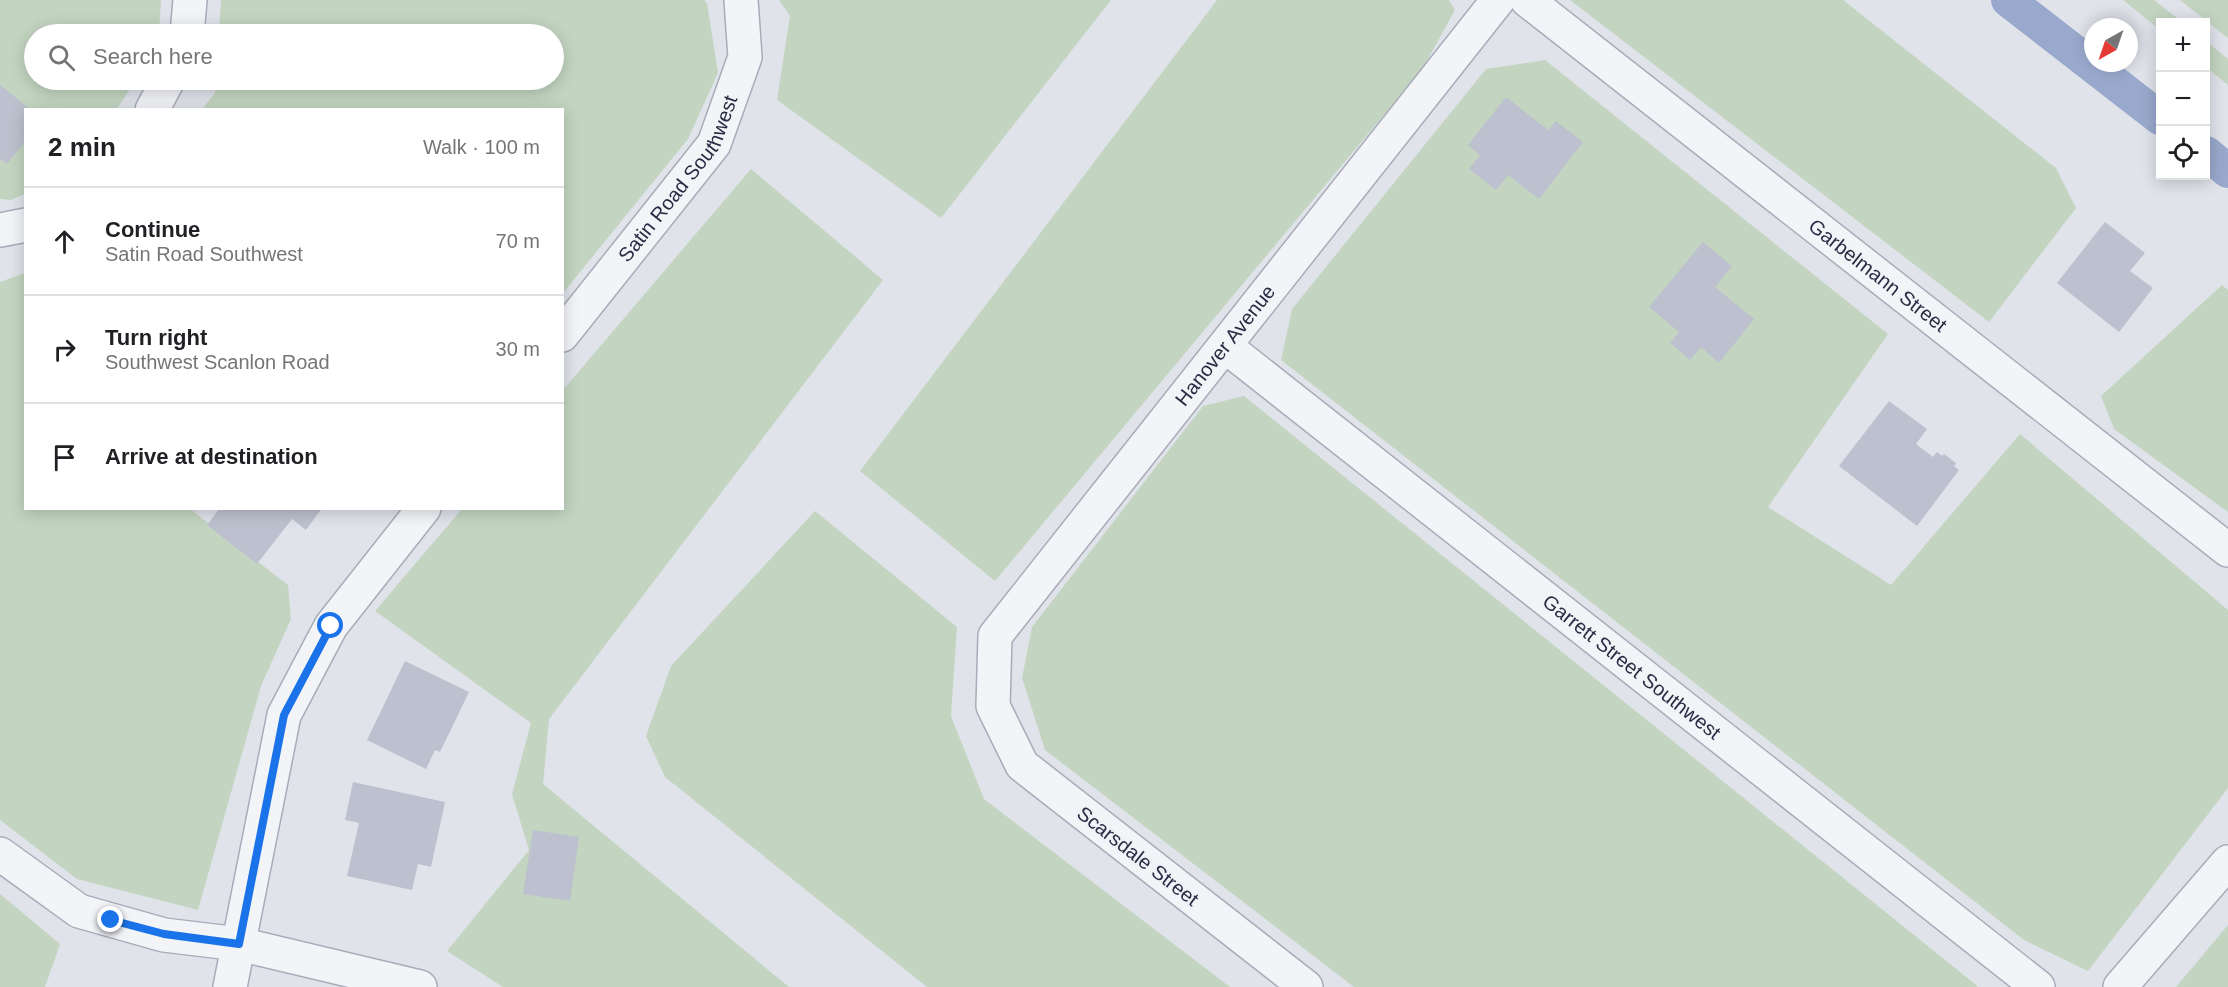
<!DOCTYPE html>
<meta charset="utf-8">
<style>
:root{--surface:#fff;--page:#f2f2f2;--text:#202124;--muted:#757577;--line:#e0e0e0}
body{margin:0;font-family:Arial,sans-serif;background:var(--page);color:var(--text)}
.controls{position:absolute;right:18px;top:18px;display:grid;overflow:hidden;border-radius:0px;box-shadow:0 3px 15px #0003}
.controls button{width:54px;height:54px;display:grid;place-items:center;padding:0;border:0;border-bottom:2px solid var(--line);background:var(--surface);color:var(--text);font:30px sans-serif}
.compass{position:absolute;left:2084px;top:18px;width:54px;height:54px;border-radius:50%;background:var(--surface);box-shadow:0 3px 15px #0003;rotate:220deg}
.stop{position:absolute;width:18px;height:18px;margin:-14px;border:4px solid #1a73e8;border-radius:50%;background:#fff}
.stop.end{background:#1a73e8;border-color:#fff;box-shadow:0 2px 6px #0008}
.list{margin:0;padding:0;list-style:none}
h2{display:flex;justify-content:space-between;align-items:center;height:78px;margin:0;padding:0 24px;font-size:26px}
h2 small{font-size:20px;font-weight:400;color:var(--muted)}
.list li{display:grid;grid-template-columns:39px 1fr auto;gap:18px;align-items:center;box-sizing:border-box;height:108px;padding:0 24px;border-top:2px solid var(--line)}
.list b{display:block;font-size:22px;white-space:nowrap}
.list p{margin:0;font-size:20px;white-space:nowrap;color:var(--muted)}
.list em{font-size:20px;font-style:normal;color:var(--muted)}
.icon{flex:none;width:33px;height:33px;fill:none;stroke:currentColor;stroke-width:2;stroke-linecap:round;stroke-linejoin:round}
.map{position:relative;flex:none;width:2228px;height:987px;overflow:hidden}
.search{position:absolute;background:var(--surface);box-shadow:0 3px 15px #0003;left:24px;top:24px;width:540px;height:66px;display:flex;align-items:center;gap:15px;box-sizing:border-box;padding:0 21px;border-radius:33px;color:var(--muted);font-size:22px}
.panel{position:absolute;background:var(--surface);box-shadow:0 3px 15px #0003;left:24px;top:108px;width:540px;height:402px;border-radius:0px}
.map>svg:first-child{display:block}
</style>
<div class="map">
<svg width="2228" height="987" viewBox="0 0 2228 987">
<rect width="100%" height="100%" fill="#e0e3ea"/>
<g fill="#c3d5c1">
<polygon points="0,0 161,0 159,34 34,34 34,80 136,80 117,109 26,110 25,194 11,200 0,199"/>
<polygon points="221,0 704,0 707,3 718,73 688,139 563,293 562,110 202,109 215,93 216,80 554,80 554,34 219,34"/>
<polygon points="779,0 1111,0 941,218 777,100 790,16"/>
<polygon points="1217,0 1449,0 1455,10 1423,68 995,581 860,471"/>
<polygon points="1570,0 1843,0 2056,168 2076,208 1989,322"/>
<polygon points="2123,0 2154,0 2182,22 2160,22 2160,30"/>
<polygon points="2180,0 2228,0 2228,38"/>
<polygon points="2206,41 2228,59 2228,85 2206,67"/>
<polygon points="1545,60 1888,334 1768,507 1891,585 2020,434 2228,610 2228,788 2088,971 2024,940 1281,360 1292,309 1486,69"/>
<polygon points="751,169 883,280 549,719 543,784 789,987 503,987 447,951 529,850 512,794 531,723 375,611 462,509 562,508 563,390"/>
<polygon points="25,273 26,508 190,509 288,585 291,619 261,686 198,910 77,879 0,820 0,282"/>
<polygon points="2222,285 2228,290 2228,512 2114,429 2101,396"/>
<polygon points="1244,396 1970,980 1978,987 1354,987 1045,750 1022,678 1032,627 1203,406"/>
<polygon points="815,511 957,627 951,716 984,799 1230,987 927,987 665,777 646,736 671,666"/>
<polygon points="0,894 60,944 45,987 0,987"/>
<polygon points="2228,925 2228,987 2176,987"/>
</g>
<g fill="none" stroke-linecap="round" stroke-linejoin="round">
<g stroke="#99a9cd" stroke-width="34">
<polyline points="2008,0 2160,118"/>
<polyline points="2206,153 2228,171"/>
</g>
</g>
<g fill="#bdc0ce">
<polygon points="0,85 31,110 26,110 26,140 7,164 0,159"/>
<polygon points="1506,97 1548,130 1556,121 1583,142 1539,199 1508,175 1496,190 1469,169 1480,155 1468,145"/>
<polygon points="2105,222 2145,253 2130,271 2153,288 2119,332 2057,283"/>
<polygon points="1703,242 1732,266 1715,287 1754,319 1719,363 1701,347 1690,360 1670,343 1679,332 1649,307"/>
<polygon points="1889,401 1927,429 1916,444 1933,457 1937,452 1942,456 1944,454 1956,463 1954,466 1959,470 1917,526 1839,466"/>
<polygon points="220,508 322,508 306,530 292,519 257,564 207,525"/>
<polygon points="405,661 469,692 440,752 435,750 426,769 367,740"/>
<polygon points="353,782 445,802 431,867 418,864 412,890 347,876 359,823 345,820"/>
<polygon points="533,830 579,837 570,901 523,894"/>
</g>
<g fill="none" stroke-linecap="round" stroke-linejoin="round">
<g stroke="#a8acb8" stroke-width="36">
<g id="minor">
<path id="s1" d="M1527 0 2228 550"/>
<polyline points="187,34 190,0"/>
<polyline points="152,110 168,80"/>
<polyline points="0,230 26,225"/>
<path id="s2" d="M562 335 714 144 745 57 741 0"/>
<path id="s3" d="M1225 346 2038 987"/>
<polyline points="0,854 79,911 164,935 239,944 420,987"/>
<polyline points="230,987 284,715 331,626 424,508"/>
<path id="s4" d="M1306 987 1022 765 993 706 995 636 1498 0"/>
<polyline points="2120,987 2228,862"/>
</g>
</g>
<use href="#minor" stroke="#f3f4f8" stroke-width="33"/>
</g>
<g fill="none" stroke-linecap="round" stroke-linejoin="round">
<polyline stroke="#1a73e8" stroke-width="8" points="111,920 164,934 239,944 284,715 331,626"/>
</g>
<g text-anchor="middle" stroke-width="4.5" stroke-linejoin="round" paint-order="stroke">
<g font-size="20" fill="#272d43" stroke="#f0f2f7">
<text dy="7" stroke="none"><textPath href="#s2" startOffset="196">Satin Road Southwest</textPath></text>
<text dy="7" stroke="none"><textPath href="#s1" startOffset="446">Garbelmann Street</textPath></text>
<text dy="7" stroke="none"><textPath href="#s4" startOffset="867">Hanover Avenue</textPath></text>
<text dy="7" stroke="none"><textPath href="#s3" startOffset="518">Garrett Street Southwest</textPath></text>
<text transform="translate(1138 856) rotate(38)" y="7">Scarsdale Street</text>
</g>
</g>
</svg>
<div class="controls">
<button>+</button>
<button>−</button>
<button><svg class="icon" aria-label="locate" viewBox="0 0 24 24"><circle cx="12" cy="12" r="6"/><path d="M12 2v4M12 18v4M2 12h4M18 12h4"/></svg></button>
</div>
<svg class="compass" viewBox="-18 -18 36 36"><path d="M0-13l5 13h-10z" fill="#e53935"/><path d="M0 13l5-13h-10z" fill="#757577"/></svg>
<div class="stop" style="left:331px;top:626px"></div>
<div class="stop end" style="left:111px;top:920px"></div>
<div class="search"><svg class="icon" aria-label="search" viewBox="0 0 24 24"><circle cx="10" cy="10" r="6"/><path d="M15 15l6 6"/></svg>Search here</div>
<section class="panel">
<h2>2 min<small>Walk · 100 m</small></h2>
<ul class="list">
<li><svg class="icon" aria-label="ahead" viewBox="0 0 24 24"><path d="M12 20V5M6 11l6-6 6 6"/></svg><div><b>Continue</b><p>Satin Road Southwest</p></div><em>70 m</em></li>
<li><svg class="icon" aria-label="right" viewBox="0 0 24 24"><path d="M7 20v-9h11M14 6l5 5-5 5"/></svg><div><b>Turn right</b><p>Southwest Scanlon Road</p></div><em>30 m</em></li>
<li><svg class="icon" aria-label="arrive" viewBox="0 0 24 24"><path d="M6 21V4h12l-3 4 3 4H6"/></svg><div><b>Arrive at destination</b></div></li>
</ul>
</section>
</div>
